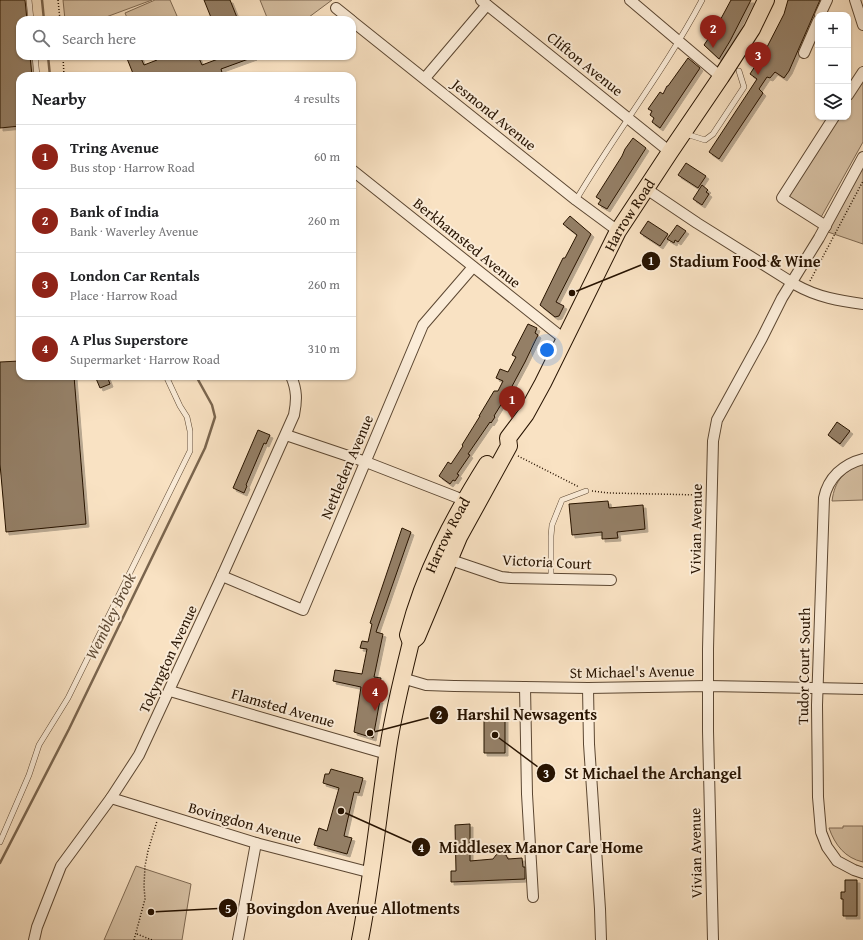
<!DOCTYPE html>
<meta charset="utf-8">
<style>
:root{--surface:#fff;--page:#f6f6f6;--text:#202124;--muted:#757577;--line:#e0e0e0;--accent:#8f2418}
body{margin:0;font-family:"Gentium Book Plus",serif;background:var(--page);color:var(--text)}
.controls{position:absolute;right:12px;top:12px;display:grid;overflow:hidden;border-radius:8px;box-shadow:0 1px 3px #0004}
.controls button{width:36px;height:36px;display:grid;place-items:center;padding:0;border:0;border-bottom:1px solid var(--line);background:var(--surface);color:var(--text);font:20px sans-serif}
.you{position:absolute;left:547px;top:350px;width:14px;height:14px;margin:-10px;border:3px solid #fff;border-radius:50%;background:#1a73e8;box-shadow:0 0 0 6px #1a73e833}
.badge{display:grid;place-items:center;width:26px;height:26px;border-radius:50%;background:var(--accent);color:#fff;font-size:13px;font-weight:700}
.pin{position:absolute;translate:-50% -33px;filter:drop-shadow(0 1px 2px #0008)}
.pin::after{content:'';position:absolute;top:21px;width:14px;height:12px;background:inherit;clip-path:polygon(0 0,100% 0,50% 100%)}
.list{margin:0;padding:0;list-style:none}
h2{display:flex;justify-content:space-between;align-items:center;height:52px;margin:0;padding:0 16px;font-size:17px}
h2 small{font-size:13px;font-weight:400;color:var(--muted)}
.list li{display:grid;grid-template-columns:26px 1fr auto;gap:12px;align-items:center;box-sizing:border-box;height:64px;padding:0 16px;border-top:1px solid var(--line)}
.list b{display:block;font-size:15px;white-space:nowrap}
.list p{margin:0;font-size:13px;white-space:nowrap;color:var(--muted)}
.list em{font-size:13px;font-style:normal;color:var(--muted)}
.icon{flex:none;width:22px;height:22px;fill:none;stroke:currentColor;stroke-width:2;stroke-linecap:round;stroke-linejoin:round}
.map{position:relative;flex:none;width:863px;height:940px;overflow:hidden}
.search{position:absolute;background:var(--surface);box-shadow:0 1px 3px #0004;left:16px;top:16px;width:340px;height:44px;display:flex;align-items:center;gap:10px;box-sizing:border-box;padding:0 14px;border-radius:12px;color:var(--muted);font-size:15px}
.panel{position:absolute;background:var(--surface);box-shadow:0 1px 3px #0004;left:16px;top:72px;width:340px;height:308px;border-radius:12px}
.map>svg:first-child{display:block}
</style>
<div class="map">
<svg width="863" height="940" viewBox="0 0 863 940">
<defs>
<filter id="shadow"><feDropShadow dx="3" dy="3" stdDeviation="0" flood-color="#0004"/></filter>
</defs>
<rect width="100%" height="100%" fill="#f9e2c3"/>
<filter id="stains"><feTurbulence type="fractalNoise" baseFrequency=".005" numOctaves="4"/><feColorMatrix values="0 0 0 0 .2 0 0 0 0 .09 0 0 0 0 .02 0 0 0 .5 -.17"/></filter>
<radialGradient id="worn" r=".72"><stop offset=".6" stop-color="#630" stop-opacity="0"/><stop offset="1" stop-color="#630" stop-opacity=".3"/></radialGradient>
<g fill="#d5bfa2" stroke="#7e6952">
<polygon points="63,0 152,0 98,20 65,20"/>
<polygon points="155,0 170,0 177,16 168,20 128,20 125,13"/>
<polygon points="260,0 332,0 305,20 268,20"/>
<polygon points="863,77 863,142 820,219 785,197 837,117 848,117 848,100"/>
<polygon points="863,164 863,244 828,232"/>
<path d="M863 463V500L832 501C835 479 844 472 863 463Z"/>
<path d="M843 826H863V862C845 858 835 845 829 828H843Z"/>
<polygon points="136,866 191,884 182,940 104,940"/>
</g>
<g fill="none" stroke-linecap="round" stroke-linejoin="round">
<g stroke="#7a654e" stroke-width="2.5">
<polyline points="42,0 44,20"/>
<polyline points="48,56 50,76"/>
<polyline points="0,863 69,729 205,448 215,417 212,405 196,376"/>
</g>
</g>
<g fill="#947f66" stroke="#271301" filter="url(#shadow)">
<polygon points="0,0 25,0 27,20 20,20 20,56 30,56 32,76 20,76 20,126 0,128"/>
<polygon points="204,0 230,0 238,20 212,20"/>
<polygon points="731,0 751,0 730,41 719,59 704,45 717,26"/>
<polygon points="788,0 820,0 789,71 784,78 775,72 770,78 767,77 759,89 763,93 719,159 709,152 757,79 750,74 766,49 784,14"/>
<polygon points="126,56 140,56 144,65 157,60 156,56 198,56 202,65 226,56 254,57 221,69 223,76 211,76 209,73 201,76 134,76"/>
<polygon points="688,58 700,68 660,128 652,122 654,118 650,115 652,111 648,109 660,92 663,94 667,86 668,86"/>
<polygon points="633,138 646,148 607,209 598,204 601,200 596,197 622,156 625,149"/>
<polygon points="686,163 706,176 698,188 678,175"/>
<polygon points="702,185 708,190 706,192 709,194 702,205 693,199"/>
<polygon points="570,216 591,234 556,302 564,306 559,316 555,317 540,305 563,258 565,258 577,235 563,224"/>
<polygon points="648,221 668,234 660,246 640,233"/>
<polygon points="677,225 686,231 678,242 675,240 674,243 667,239"/>
<polygon points="528,324 537,328 535,333 538,335 525,362 503,403 502,403 494,416 495,417 491,423 490,422 468,454 470,455 457,474 459,475 455,481 453,480 450,484 439,476 448,462 451,464 463,446 462,445 480,416 479,416 494,391 498,391 503,381 496,378 500,369 508,372 516,357 512,355"/>
<polygon points="20,361 20,376 74,376 86,524 6,532 0,464 0,362"/>
<polygon points="95,376 107,376 110,384 100,388"/>
<polygon points="837,422 850,431 840,444 828,435"/>
<polygon points="258,430 270,435 266,444 264,443 246,485 247,486 244,493 233,488"/>
<polygon points="608,501 609,508 643,505 645,529 617,532 618,538 602,539 602,532 572,535 569,504"/>
<polygon points="402,528 411,532 376,632 383,634 374,677 381,678 377,700 380,700 373,738 354,732 361,687 333,681 335,670 362,674 367,649 360,648 362,641 368,642 372,624 370,623"/>
<polygon points="490,711 500,711 500,715 505,716 505,753 484,753 484,717 490,717"/>
<polygon points="331,769 363,778 359,793 354,792 344,836 352,838 347,854 314,845 319,828 327,831 339,788 323,783 325,774 329,774"/>
<polygon points="470,824 470,861 493,859 496,855 499,853 506,855 508,859 522,858 523,867 525,867 525,879 451,882 451,871 456,871 455,825"/>
<polygon points="845,880 857,880 857,916 843,916 843,899 841,899 841,892 845,892"/>
</g>
<g fill="none" stroke-linecap="round" stroke-linejoin="round">
<g stroke="#5c4732" stroke-width="6">
<g id="lane">
<polyline points="29,0 31,20"/>
<polyline points="35,56 37,76"/>
<polyline points="686,134 705,140 713,134 744,87 739,71"/>
<path d="M576 200C616 132 665 70 702 0"/>
<polyline points="551,579 551,536 552,525 562,500 586,491"/>
<polyline points="0,842 29,775 39,745 68,698 190,451 190,431 187,417 180,406 166,376"/>
</g>
</g>
<g stroke="#5c4732" stroke-width="12">
<g id="street">
<polyline points="481,0 670,152"/>
<polyline points="630,0 721,77"/>
<polyline points="855,0 863,25"/>
<polyline points="336,8 351,20"/>
<polyline points="820,15 827,0"/>
<polyline points="352,21 576,200 618,231"/>
<polyline points="804,53 818,21"/>
<polyline points="425,78 487,5"/>
<polyline points="848,95 863,72"/>
<polyline points="352,170 564,339"/>
<path d="M645 188 697 223 796 285C817 297 840 301 863 304"/>
<polyline points="826,226 782,198 834,117"/>
<polyline points="286,435 366,462 456,497 470,503"/>
<path d="M863 459C843 464 828 478 824 498L817 705 818 797 821 832 827 847 837 861 854 870 863 873"/>
<polyline points="445,558 501,577 511,578 611,580"/>
<polyline points="222,576 303,610 423,325 473,267"/>
<polyline points="402,678 426,685 454,686 588,688 708,686 863,689"/>
<polyline points="525,687 527,794 533,897"/>
<polyline points="588,688 589,744 600,909 601,940"/>
<polyline points="170,691 387,754"/>
<polyline points="111,798 256,843 372,873"/>
<path d="M34 940 37 927 61 866 111 798 139 755 222 576 294 415C297 400 297 390 291 376"/>
<polyline points="238,940 256,843"/>
<polyline points="713,940 708,731 708,649 713,441 717,420 762,338 782,298 819,238 863,157"/>
</g>
</g>
<g stroke="#271301" stroke-width="18">
<g id="primary">
<path id="s1" d="M410 640 408 635C424 573 453 518 487 464"/>
<path id="s2" d="M360 940C372 879 378 817 387 756 392 717 402 680 411 642L417 637 459 537 509 446 508 438 526 414 543 383 618 231 670 152 721 77 752 29 766 0"/>
</g>
</g>
<g stroke="#271301" stroke-width="1.5" stroke-dasharray="1 2" stroke-linecap="butt">
<polyline points="58,0 60,20"/>
<polyline points="63,56 64,76"/>
<polyline points="810,281 863,181"/>
<polyline points="518,456 579,487"/>
<polyline points="592,491 609,493 702,495"/>
<polyline points="137,934 152,940"/>
<polyline points="134,940 145,899 144,886 145,866 148,851 157,821"/>
</g>
<use href="#lane" stroke="#fbecd8" stroke-width="5"/>
<use href="#street" stroke="#fbecd8" stroke-width="10"/>
<use href="#primary" stroke="#f9e2c3" stroke-width="16"/>
</g>
<g text-anchor="middle" stroke-width="4" stroke-linejoin="round" paint-order="stroke">
<g font-size="15" fill="#271301" stroke="#fbecd8">
<text transform="translate(585 64) rotate(39)" y="5">Clifton Avenue</text>
<text transform="translate(494 115) rotate(39)" y="5">Jesmond Avenue</text>
<text dy="5" stroke="none"><textPath href="#s2" startOffset="785">Harrow Road</textPath></text>
<text transform="translate(467 243) rotate(39)" y="5">Berkhamsted Avenue</text>
<text transform="translate(347 467) rotate(-67)" y="5">Nettleden Avenue</text>
<text transform="translate(696 529) rotate(-89)" y="5">Vivian Avenue</text>
<text dy="5" stroke="none"><textPath href="#s1" startOffset="113">Harrow Road</textPath></text>
<text transform="translate(547 562) rotate(3)" y="5">Victoria Court</text>
<text transform="translate(168 659) rotate(-65)" y="5">Tokyngton Avenue</text>
<text transform="translate(804 666) rotate(-89)" y="5">Tudor Court South</text>
<text transform="translate(632 672) rotate(-1)" y="5">St Michael's Avenue</text>
<text transform="translate(283 708) rotate(16)" y="5">Flamsted Avenue</text>
<text transform="translate(245 823) rotate(16)" y="5">Bovingdon Avenue</text>
<text transform="translate(696 853) rotate(-91)" y="5">Vivian Avenue</text>
</g>
<g font-size="16" font-style="italic" fill="#5f4a34" stroke="#fbecd8">
<text transform="translate(110 616) rotate(-64)" y="6">Wembley Brook</text>
</g>
</g>
<path fill="none" stroke="#271301" stroke-width="1.5" d="M572 293L651 261M370 733L439 715M495 735L546 773M341 811L421 847M151 912L228 908"/>
<g fill="#271301" stroke="#fbecd8" stroke-width="1.5">
<circle cx="572" cy="293" r="4"/>
<circle cx="370" cy="733" r="4"/>
<circle cx="495" cy="735" r="4"/>
<circle cx="341" cy="811" r="4"/>
<circle cx="151" cy="912" r="4"/>
<circle cx="651" cy="261" r="10"/>
<circle cx="439" cy="715" r="10"/>
<circle cx="546" cy="773" r="10"/>
<circle cx="421" cy="847" r="10"/>
<circle cx="228" cy="908" r="10"/>
</g>
<g font-size="12" text-anchor="middle" font-weight="bold" fill="#fff">
<text x="651" y="265">1</text>
<text x="439" y="719">2</text>
<text x="546" y="778">3</text>
<text x="421" y="852">4</text>
<text x="228" y="913">5</text>
</g>
<g font-size="16" text-anchor="middle" font-weight="bold" fill="#271301" stroke="#fbecd8" stroke-width="4" stroke-linejoin="round" paint-order="stroke">
<text x="745" y="267">Stadium Food &amp; Wine</text>
<text x="527" y="720">Harshil Newsagents</text>
<text x="653" y="779">St Michael the Archangel</text>
<text x="541" y="853">Middlesex Manor Care Home</text>
<text x="353" y="914">Bovingdon Avenue Allotments</text>
</g>
<rect width="100%" height="100%" filter="url(#stains)"/>
<rect width="100%" height="100%" fill="url(#worn)"/>
</svg>
<div class="controls">
<button>+</button>
<button>−</button>
<button><svg class="icon" aria-label="layers" viewBox="0 0 24 24"><path d="M12 4l9 5-9 5-9-5zM3 14l9 5 9-5"/></svg></button>
</div>
<div class="you"></div>
<div class="pin badge" style="left:512px;top:419px">1</div>
<div class="pin badge" style="left:713px;top:48px">2</div>
<div class="pin badge" style="left:758px;top:75px">3</div>
<div class="pin badge" style="left:375px;top:711px">4</div>
<div class="search"><svg class="icon" aria-label="search" viewBox="0 0 24 24"><circle cx="10" cy="10" r="6"/><path d="M15 15l6 6"/></svg>Search here</div>
<section class="panel">
<h2>Nearby<small>4 results</small></h2>
<ul class="list">
<li><span class="badge">1</span><div><b>Tring Avenue</b><p>Bus stop · Harrow Road</p></div><em>60 m</em></li>
<li><span class="badge">2</span><div><b>Bank of India</b><p>Bank · Waverley Avenue</p></div><em>260 m</em></li>
<li><span class="badge">3</span><div><b>London Car Rentals</b><p>Place · Harrow Road</p></div><em>260 m</em></li>
<li><span class="badge">4</span><div><b>A Plus Superstore</b><p>Supermarket · Harrow Road</p></div><em>310 m</em></li>
</ul>
</section>
</div>
